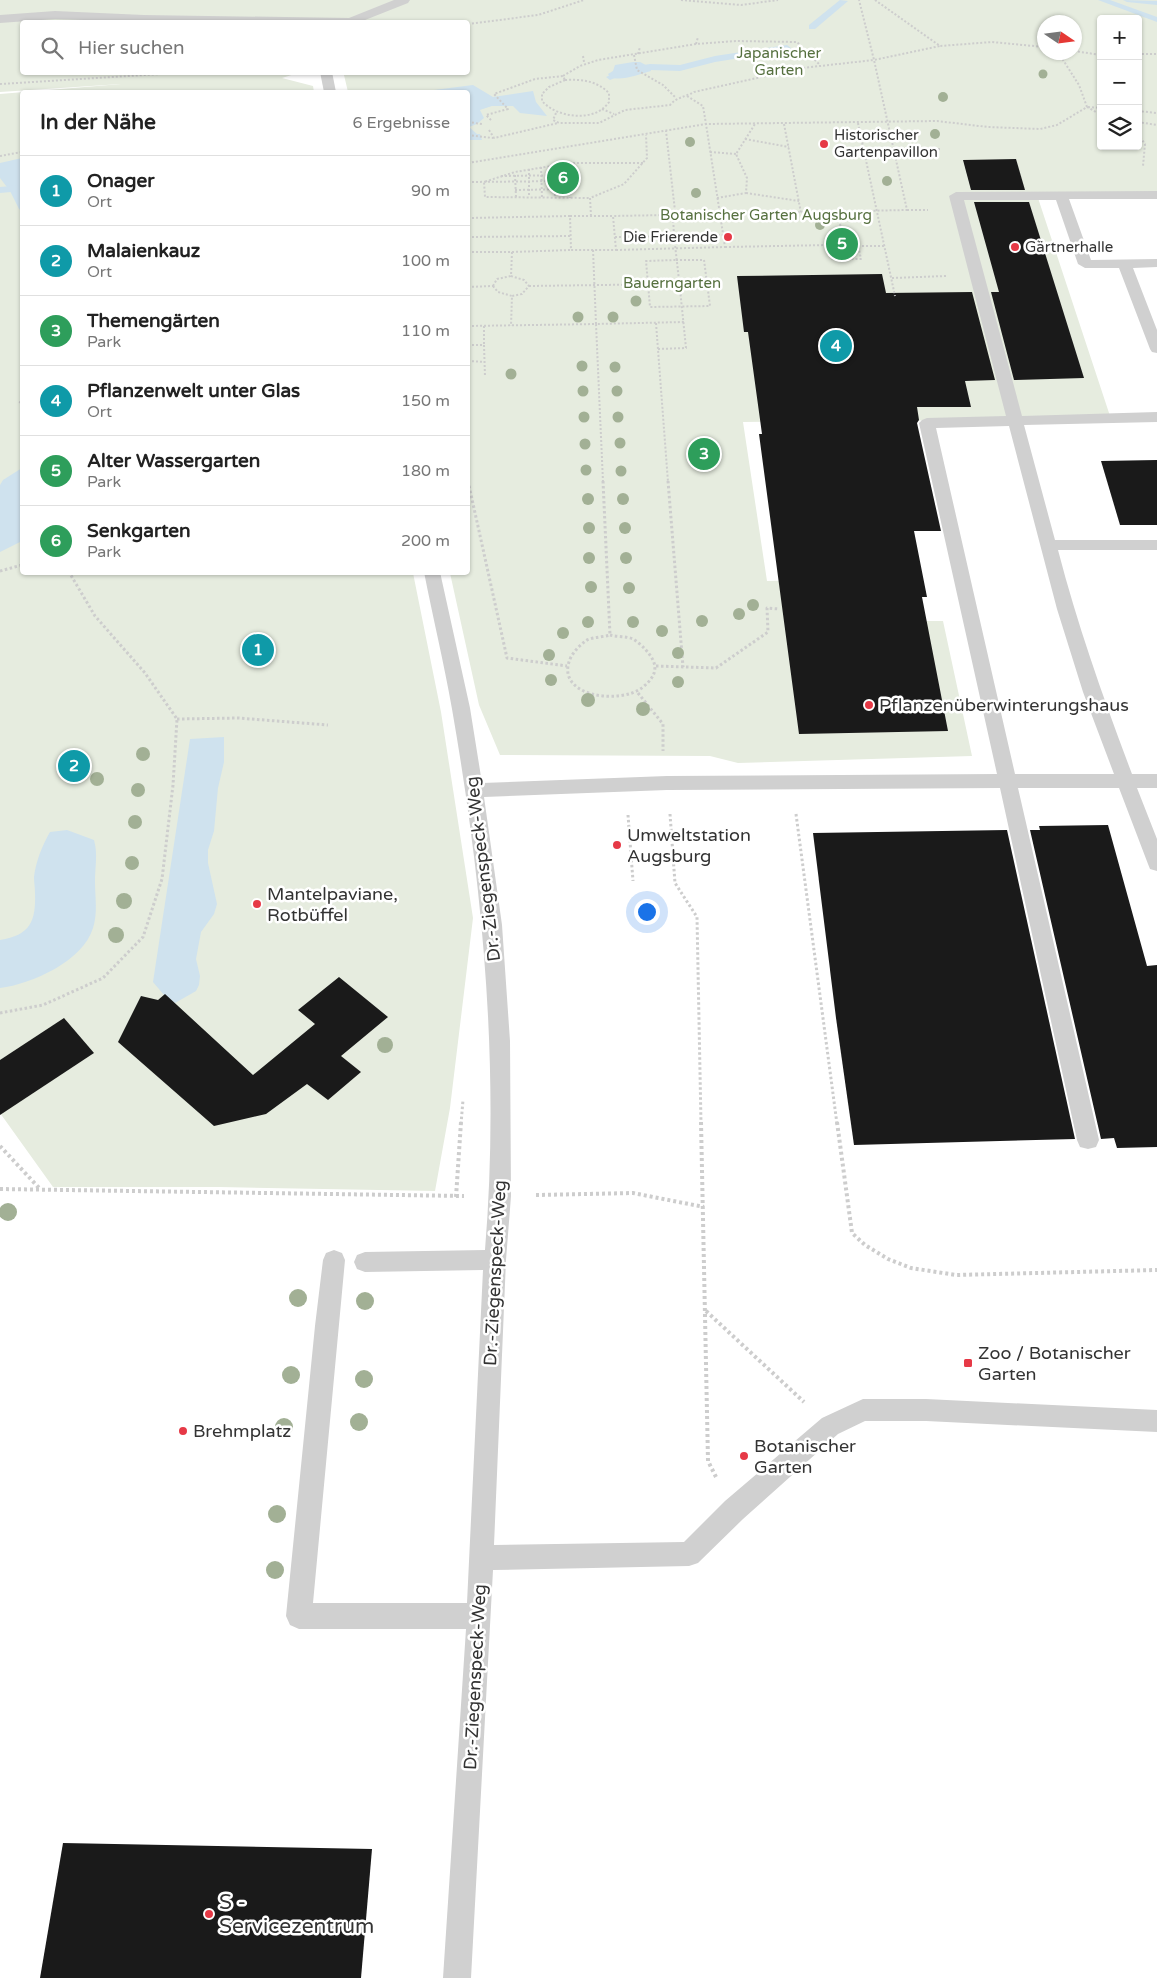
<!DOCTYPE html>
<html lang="de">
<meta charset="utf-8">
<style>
:root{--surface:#fff;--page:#f6f6f6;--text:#222;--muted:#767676;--line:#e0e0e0;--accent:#e63946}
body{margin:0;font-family:"Varela Round",sans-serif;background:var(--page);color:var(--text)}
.controls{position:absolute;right:15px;top:15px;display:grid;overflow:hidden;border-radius:5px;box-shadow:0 1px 4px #0004}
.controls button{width:45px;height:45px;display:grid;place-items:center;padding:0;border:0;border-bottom:1px solid var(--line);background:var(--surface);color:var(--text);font:25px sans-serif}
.compass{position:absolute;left:1037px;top:15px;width:45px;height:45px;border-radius:50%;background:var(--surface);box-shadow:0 1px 4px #0004;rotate:103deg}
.you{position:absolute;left:646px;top:911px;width:18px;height:18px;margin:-12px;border:4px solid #fff;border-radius:50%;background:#1a73e8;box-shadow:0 0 0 8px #1a73e833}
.badge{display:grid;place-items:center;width:32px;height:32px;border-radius:50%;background:var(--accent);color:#fff;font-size:16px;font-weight:700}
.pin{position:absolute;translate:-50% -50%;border:2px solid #fff;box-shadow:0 1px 5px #0006}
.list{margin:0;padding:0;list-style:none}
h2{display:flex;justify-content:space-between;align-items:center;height:65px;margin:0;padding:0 20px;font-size:21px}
h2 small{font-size:16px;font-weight:400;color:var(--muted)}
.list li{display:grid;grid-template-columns:32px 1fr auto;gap:15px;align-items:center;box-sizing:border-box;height:70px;padding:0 20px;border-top:1px solid var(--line)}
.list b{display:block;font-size:19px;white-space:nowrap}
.list p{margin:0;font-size:16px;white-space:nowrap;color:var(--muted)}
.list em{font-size:16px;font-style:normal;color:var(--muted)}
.icon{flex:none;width:28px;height:28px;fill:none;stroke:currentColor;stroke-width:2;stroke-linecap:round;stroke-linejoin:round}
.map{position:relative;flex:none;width:1157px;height:1978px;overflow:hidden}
.search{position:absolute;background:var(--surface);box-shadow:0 1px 4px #0004;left:20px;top:20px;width:450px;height:55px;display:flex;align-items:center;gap:12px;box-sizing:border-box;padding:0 18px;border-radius:5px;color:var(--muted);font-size:19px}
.panel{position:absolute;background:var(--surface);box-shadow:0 1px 4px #0004;left:20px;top:90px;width:450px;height:485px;border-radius:5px}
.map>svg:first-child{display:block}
</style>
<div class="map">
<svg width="1157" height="1978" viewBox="0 0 1157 1978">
<rect width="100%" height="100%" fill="#fff"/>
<path fill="#e6ecdf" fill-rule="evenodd" d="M0 0H1157V196L1038 198 1111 419 743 422 767 581 814 580 821 621H943L972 756 738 763 710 756 500 755 479 705 450 573 468 572V92H348L344 75 346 72H468V22H22V72H301L282 78 313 86 314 92H22V572L413 573 441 712 473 918 450 1108 435 1191 220 1187H53L0 1113V94L121 84 0 92ZM1101 19H1138V146H1101ZM1044 22H1074V52H1044Z"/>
<g fill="#cfe2ee">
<path d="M633 62H640L650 67 651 71C639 74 621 82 610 77L608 74 613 71 615 65Z"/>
<polygon points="473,85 493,97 533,91 536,102 547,116 520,113 513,106 492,106 480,110 484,118 477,124 469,127 477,134 480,134 482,140 468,140 468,92 430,92 434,90"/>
<polygon points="22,158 22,211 19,209 10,191 0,178 0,163"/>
<polygon points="22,468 22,541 0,552 0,485 3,480"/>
<polygon points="224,737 224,762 218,788 214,831 208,850 208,863 217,904 214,914 201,932 196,959 200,976 199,985 196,991 175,1003 164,995 153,982 190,739"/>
<path d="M67 830 94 840C98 854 95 867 95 882 95 897 98 913 93 928 83 961 32 984 0 988V940C30 935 36 922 35 893 35 888 34 882 34 877 36 861 42 846 50 832Z"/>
</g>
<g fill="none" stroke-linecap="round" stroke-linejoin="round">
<g fill="#cfe2ee" fill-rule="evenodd">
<polygon points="840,0 848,1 815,29 809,29 809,25"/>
<polygon points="1098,0 1110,0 1157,17 1157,22"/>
<polygon points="1123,0 1157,1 1157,5 1127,2"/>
<polygon points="787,45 791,48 790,50 715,62 680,71 650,70 627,73 610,80 606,77 625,68 650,64 680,65 715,56"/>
<polygon points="22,185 22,191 0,193 0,187"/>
</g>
</g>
<g fill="#1a1a1a">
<polygon points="1016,159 1025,190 971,190 963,160"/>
<polygon points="974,202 1029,202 1084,378 1014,380 991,292 999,292"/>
<polygon points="882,274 886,293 972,292 995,380 965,381 971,407 917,407 919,420 917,423 941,531 914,531 927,597 922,597 948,731 799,734 759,434 762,434 748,332 744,332 737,276"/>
<polygon points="1157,460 1157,525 1120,525 1101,461"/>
<polygon points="1108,825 1147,966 1157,965 1157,1147 1117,1148 1114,1138 1101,1139 1030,830 1040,830 1039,826"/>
<polygon points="1007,830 1075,1139 854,1145 836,1018 813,833"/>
<polygon points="339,977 388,1017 341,1056 361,1072 328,1100 307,1084 266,1114 214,1126 118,1042 141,996 158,1000 165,994 253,1075 315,1024 298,1010"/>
<polygon points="64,1018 94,1053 0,1115 0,1060"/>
<polygon points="63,1843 372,1849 361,1978 40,1978"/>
</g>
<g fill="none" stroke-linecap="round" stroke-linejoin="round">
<g stroke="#cdcdcd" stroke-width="2" stroke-dasharray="2 2" stroke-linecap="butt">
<polyline points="681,0 741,5 778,0"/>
<polyline points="875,0 940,46 992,42 1044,47"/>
<polyline points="468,24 538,15 584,0"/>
<polyline points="696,44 698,37"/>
<polyline points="1074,51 1101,55"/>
<polyline points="638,54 640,47"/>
<polyline points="1138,54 1157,54"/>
<polyline points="634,55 637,70 663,85 676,98"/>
<polyline points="583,56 584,62"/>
<polyline points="563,76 580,66 598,60 696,44 736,41 797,42 820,65"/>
<path d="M565 80C582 79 597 81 609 93V102C595 123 557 118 542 101V94L549 87Z"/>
<polyline points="0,84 193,72"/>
<polyline points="687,96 703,106 706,124 937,121 988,127 1040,129 1057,125 1087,107 1079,85 1058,52"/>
<polyline points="1087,107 1101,115"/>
<polyline points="1088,107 1101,108"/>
<polyline points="602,109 614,114"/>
<polyline points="1138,111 1157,113"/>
<path d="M556 113 553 120 559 123H599L625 110 670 105C677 97 685 97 694 92L802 68 874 60 859 0"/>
<polyline points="491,120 486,115 508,109 494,94 535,79 563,76 565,80"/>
<polyline points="468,122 482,124"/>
<polyline points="1138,122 1157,125"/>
<polyline points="858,123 895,296"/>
<polyline points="784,124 801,213"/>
<polyline points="489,130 494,138 558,123"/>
<polyline points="1138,134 1145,144 1143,166"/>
<polyline points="468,135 493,138"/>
<polyline points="745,139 789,147"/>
<polyline points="894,150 940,149"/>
<polyline points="710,152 736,154"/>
<polyline points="0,156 22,152"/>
<polyline points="468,163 706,124 720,214 613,216"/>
<polyline points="569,163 515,172 484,182 485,197 590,198"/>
<polyline points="554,166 555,198"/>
<polyline points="541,167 542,198"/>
<polyline points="529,169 529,197"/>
<polyline points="515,175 516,197"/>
<polyline points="501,176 569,175"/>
<polyline points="570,181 570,198"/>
<polyline points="468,182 570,181 569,163 643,163"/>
<polyline points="515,190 569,189"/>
<polyline points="746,193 799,201"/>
<polyline points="717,198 746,193 747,178 736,154 755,124"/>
<polyline points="907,210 928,210"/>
<polyline points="838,212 842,235"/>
<polygon points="570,216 613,216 616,250 571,250"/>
<polyline points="591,216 590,198 624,184 647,158 646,135"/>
<polyline points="468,218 570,216"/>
<polygon points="828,235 856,235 861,259 831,259"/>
<polyline points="468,237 571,236"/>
<polyline points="615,237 674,236 673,216 675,211 666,131"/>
<polyline points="858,246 885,246"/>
<polyline points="725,247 829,245"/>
<polyline points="616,250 725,247 720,214 907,210 874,60 940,46"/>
<polyline points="468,252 512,252 511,276 524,280 529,286 522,294 512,296 511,326"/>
<polyline points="512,252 571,250"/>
<polygon points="676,260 704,260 710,306 650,307 646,261"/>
<polyline points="892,278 946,276"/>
<polygon points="678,280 684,281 686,285 682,289 675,288 672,283"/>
<polyline points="679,280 674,236 723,235"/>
<polyline points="687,284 707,284"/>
<polyline points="493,286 498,292 512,296"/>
<polyline points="493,286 497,279 511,276"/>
<polyline points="529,286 672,284"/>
<polyline points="468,287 493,286"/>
<polyline points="656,323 668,482"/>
<polyline points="468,326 596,324 593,250"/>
<polyline points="484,326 484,345"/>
<polyline points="468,345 484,345 485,377"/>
<polyline points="658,349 686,348 680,289"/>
<polyline points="468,361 485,362"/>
<polyline points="19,402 22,403"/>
<polyline points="603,482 596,324 684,322"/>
</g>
<g stroke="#cdcdcd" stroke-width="3" stroke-dasharray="2.5 2.5" stroke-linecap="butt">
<polyline points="468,481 507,658 567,666"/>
<polyline points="603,481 610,635"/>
<polyline points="668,481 683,667"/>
<polyline points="0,571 22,565"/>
<path d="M610 635C617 637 626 636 633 639 637 641 642 646 645 649 658 663 659 674 643 687 620 706 552 696 571 657 575 650 581 644 587 640 594 637 603 637 610 635Z"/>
<polyline points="656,666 716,668 768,632 767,608 779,609"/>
<polyline points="638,693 663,724 663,751"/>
<polyline points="177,719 238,718 328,725"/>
<polyline points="670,814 675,883 697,917 701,1124"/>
<polyline points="796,814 837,1124"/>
<polyline points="628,815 633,881"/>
<polyline points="0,1013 43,1005 103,978 143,937 162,879 173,785 177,719 145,673 95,616 69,572"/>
<polyline points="461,1124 463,1100"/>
</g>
<g stroke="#cdcdcd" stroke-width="4" stroke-dasharray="3 3" stroke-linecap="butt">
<polyline points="701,1122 708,1461 716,1477"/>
<polyline points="837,1122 852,1233 865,1245 888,1259 911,1268 956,1275 1157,1270"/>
<polyline points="0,1146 40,1189"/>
<polyline points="0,1189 464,1196"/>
<polyline points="536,1195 633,1193 704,1207"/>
<polyline points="456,1197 461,1122"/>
<polyline points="706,1311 804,1402"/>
</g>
<g fill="#d0d0d0" fill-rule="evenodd">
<polygon points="394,0 410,0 408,3 360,22 142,22 55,19 0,23 0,15 55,11 144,15 349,18"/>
<polygon points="320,72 332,72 336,92 324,92"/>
<path d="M1157 191V199H1069L1091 260 1157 259V267L1133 268 1157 330V353L1152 352 1150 349 1119 268H1085L1078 264 1056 200H964L1022 416 1157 412V422L1024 425 1055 540H1157V550H1058C1078 627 1104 700 1132 774H1157V788H1137L1157 839V871L1150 869 1148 864 1119 788H1018L1099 1140 1096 1147 1088 1149 1080 1147 1077 1140 1000 788 667 790 484 797 502 925 510 1041 511 1196 506 1260 494 1545 684 1542 725 1501 822 1418 863 1399H926L1157 1410V1432L926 1421H865L838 1434 743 1519 698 1563 689 1566 493 1570 471 1978H443L466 1629H299L290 1625 286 1616 315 1326 323 1260 326 1253 334 1250 342 1253 345 1260 313 1603H467L483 1270 365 1272 357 1269 354 1262 357 1255 365 1252 485 1250C500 1069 483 887 452 709 444 663 433 618 424 572H440L470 708 482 783 667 776 997 774 919 423 922 420 927 418 1006 416 949 196 956 192ZM1009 426 1057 609 1083 692 1114 774H1015L936 428Z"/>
</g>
</g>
<g fill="#a2b095">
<circle cx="1043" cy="74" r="4.5"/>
<circle cx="943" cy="97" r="5"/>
<circle cx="935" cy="134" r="5"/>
<circle cx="910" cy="135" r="5"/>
<circle cx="690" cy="142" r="5"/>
<circle cx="887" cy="181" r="5"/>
<circle cx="696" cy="193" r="5"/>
<circle cx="820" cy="225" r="5"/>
<circle cx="636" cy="301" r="5.5"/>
<circle cx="578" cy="317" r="5.5"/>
<circle cx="613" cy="317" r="5.5"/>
<circle cx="582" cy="366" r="5.5"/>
<circle cx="615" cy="367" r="5.5"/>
<circle cx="511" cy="374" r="5.5"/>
<circle cx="583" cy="391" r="5.5"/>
<circle cx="617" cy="391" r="5.5"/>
<circle cx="584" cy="417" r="5.5"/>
<circle cx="618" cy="417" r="5.5"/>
<circle cx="620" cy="443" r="5.5"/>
<circle cx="585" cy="444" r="5.5"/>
<circle cx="586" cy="470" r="5.5"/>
<circle cx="621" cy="471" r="5.5"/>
<circle cx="588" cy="499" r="6"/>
<circle cx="623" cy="499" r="6"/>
<circle cx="589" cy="528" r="6"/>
<circle cx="625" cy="528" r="6"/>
<circle cx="589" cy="558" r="6"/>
<circle cx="626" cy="558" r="6"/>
<circle cx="591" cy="587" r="6"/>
<circle cx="629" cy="588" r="6"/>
<circle cx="753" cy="605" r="6"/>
<circle cx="739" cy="614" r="6"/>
<circle cx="702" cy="621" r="6"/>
<circle cx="588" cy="622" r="6"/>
<circle cx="633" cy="622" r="6"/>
<circle cx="662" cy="631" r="6"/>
<circle cx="563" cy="633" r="6"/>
<circle cx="678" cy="653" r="6"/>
<circle cx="549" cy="655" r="6"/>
<circle cx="551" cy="680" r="6"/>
<circle cx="678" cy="682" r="6"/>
<circle cx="588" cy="700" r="7"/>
<circle cx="643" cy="709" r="7"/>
<circle cx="143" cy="754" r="7"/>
<circle cx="97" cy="779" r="7"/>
<circle cx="138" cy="790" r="7"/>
<circle cx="135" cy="822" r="7"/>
<circle cx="132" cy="863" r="7"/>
<circle cx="124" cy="901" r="8"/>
<circle cx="116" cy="935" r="8"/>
<circle cx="385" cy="1045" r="8"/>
<circle cx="8" cy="1212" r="9"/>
<circle cx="298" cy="1298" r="9"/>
<circle cx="365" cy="1301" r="9"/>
<circle cx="291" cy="1375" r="9"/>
<circle cx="364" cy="1379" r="9"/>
<circle cx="359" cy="1422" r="9"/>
<circle cx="284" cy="1427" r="9"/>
<circle cx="277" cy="1514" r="9"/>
<circle cx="275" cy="1570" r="9"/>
</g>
<g fill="#e63946" stroke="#fff" stroke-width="2">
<circle cx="824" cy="144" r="5"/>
<circle cx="728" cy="237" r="5"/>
<circle cx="1015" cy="247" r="5"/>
<circle cx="869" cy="705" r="5"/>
<circle cx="617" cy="845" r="5"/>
<circle cx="257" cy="904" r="5"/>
<rect x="963" y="1358" width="10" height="10" rx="2.5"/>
<circle cx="183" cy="1431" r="5"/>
<circle cx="744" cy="1456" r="5"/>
<circle cx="209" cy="1914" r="5"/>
</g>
<g text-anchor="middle" stroke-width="5" stroke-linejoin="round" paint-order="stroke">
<g font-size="15" fill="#56703f" stroke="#fff">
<text x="779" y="58">Japanischer<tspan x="779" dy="17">Garten</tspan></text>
<text x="766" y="220">Botanischer Garten Augsburg</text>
<text x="672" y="288">Bauerngarten</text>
</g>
<g font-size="15" fill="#333" stroke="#fff" text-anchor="start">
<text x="834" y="140">Historischer<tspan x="834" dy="17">Gartenpavillon</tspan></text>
<text x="718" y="242" text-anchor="end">Die Frierende</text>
<text x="1025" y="252">Gärtnerhalle</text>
</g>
<g font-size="18" fill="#333" stroke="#fff" text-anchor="start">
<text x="879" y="711">Pflanzenüberwinterungshaus</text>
<text x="627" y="841">Umweltstation<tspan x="627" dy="21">Augsburg</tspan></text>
<text x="267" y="900">Mantelpaviane,<tspan x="267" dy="21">Rotbüffel</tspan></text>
<text x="978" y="1359">Zoo / Botanischer<tspan x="978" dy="21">Garten</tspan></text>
<text x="193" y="1437">Brehmplatz</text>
<text x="754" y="1452">Botanischer<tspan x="754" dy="21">Garten</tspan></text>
</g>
<g font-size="18" fill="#333" stroke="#fff">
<text transform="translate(483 869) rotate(-97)" y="6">Dr.-Ziegenspeck-Weg</text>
<text transform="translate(495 1273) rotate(-87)" y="6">Dr.-Ziegenspeck-Weg</text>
<text transform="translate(475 1677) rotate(-87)" y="6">Dr.-Ziegenspeck-Weg</text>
</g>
<g font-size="21" fill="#333" stroke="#fff" text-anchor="start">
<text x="219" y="1909">S -<tspan x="219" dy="24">Servicezentrum</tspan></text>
</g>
</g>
</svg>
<div class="controls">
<button>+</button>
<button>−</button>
<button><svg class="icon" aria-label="layers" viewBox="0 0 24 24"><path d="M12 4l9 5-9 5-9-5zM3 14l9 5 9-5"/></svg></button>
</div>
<svg class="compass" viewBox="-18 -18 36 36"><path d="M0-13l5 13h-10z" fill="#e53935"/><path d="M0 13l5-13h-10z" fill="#767676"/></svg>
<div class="you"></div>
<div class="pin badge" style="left:258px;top:650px;background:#0f9aa8">1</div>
<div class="pin badge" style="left:74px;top:766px;background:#0f9aa8">2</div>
<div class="pin badge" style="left:704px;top:454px;background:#2e9e5b">3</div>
<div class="pin badge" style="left:836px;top:346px;background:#0f9aa8">4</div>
<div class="pin badge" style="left:842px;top:244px;background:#2e9e5b">5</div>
<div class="pin badge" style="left:563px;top:178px;background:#2e9e5b">6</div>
<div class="search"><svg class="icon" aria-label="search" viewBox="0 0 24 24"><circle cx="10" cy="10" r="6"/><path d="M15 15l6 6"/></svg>Hier suchen</div>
<section class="panel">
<h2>In der Nähe<small>6 Ergebnisse</small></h2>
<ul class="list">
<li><span class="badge" style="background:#0f9aa8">1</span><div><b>Onager</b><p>Ort</p></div><em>90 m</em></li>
<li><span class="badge" style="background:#0f9aa8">2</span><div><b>Malaienkauz</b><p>Ort</p></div><em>100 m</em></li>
<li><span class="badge" style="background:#2e9e5b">3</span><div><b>Themengärten</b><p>Park</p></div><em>110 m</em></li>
<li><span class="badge" style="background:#0f9aa8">4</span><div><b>Pflanzenwelt unter Glas</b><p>Ort</p></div><em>150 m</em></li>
<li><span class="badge" style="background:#2e9e5b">5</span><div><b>Alter Wassergarten</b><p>Park</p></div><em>180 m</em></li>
<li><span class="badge" style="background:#2e9e5b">6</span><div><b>Senkgarten</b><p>Park</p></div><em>200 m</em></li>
</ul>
</section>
</div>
